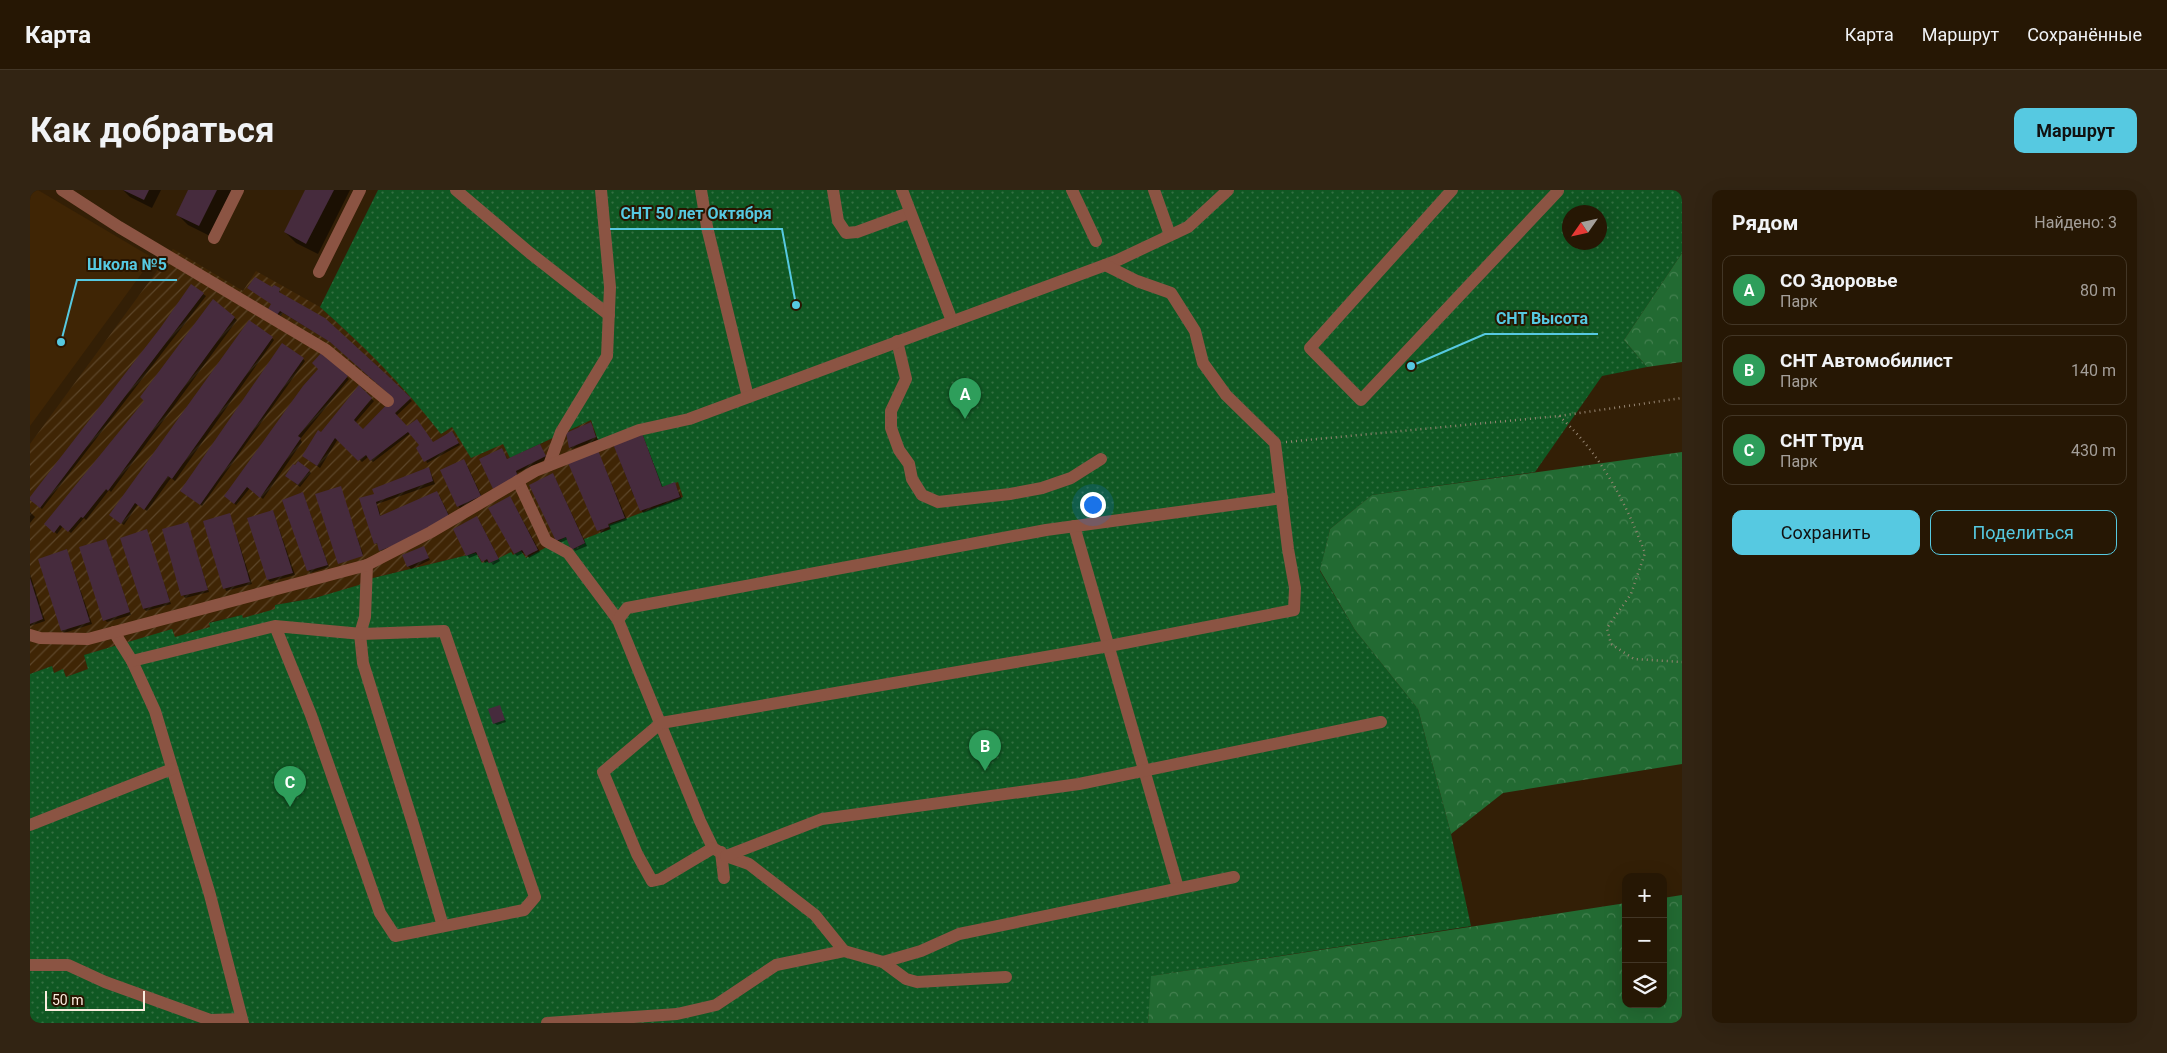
<!DOCTYPE html>
<html lang="ru">
<meta charset="utf-8">
<style>
:root{--surface:#261704;--page:#322413;--text:#f1f3f6;--muted:#a49f9a;--line:#423626;--accent:#56c9e1}
body{margin:0;font-family:Roboto,sans-serif;background:var(--page);color:var(--text)}
.controls{position:absolute;right:15px;bottom:15px;display:grid;overflow:hidden;border-radius:10px;box-shadow:0 5px 20px #0002}
.controls button{width:45px;height:45px;display:grid;place-items:center;padding:0;border:0;border-bottom:1px solid var(--line);background:var(--surface);color:var(--text);font:25px sans-serif}
.compass{position:absolute;left:1532px;top:15px;width:45px;height:45px;border-radius:50%;background:var(--surface);box-shadow:0 5px 20px #0002;rotate:236deg}
.scale{position:absolute;left:15px;bottom:12px;width:100px;box-sizing:border-box;padding-left:5px;border:2px solid #fbeddf;border-top:0;font-size:14px;line-height:18px;white-space:nowrap;color:#fbeddf;-webkit-text-stroke:4px #291500;paint-order:stroke}
.you{position:absolute;left:1062px;top:314px;width:18px;height:18px;margin:-12px;border:4px solid #fff;border-radius:50%;background:#1a73e8;box-shadow:0 0 0 8px #1a73e833}
.badge{display:grid;place-items:center;width:32px;height:32px;border-radius:50%;background:var(--accent);color:#fff;font-size:16px;font-weight:700}
.pin{position:absolute;translate:-50% -41px;filter:drop-shadow(0 1px 2px #0008)}
.pin::after{content:'';position:absolute;top:26px;width:18px;height:15px;background:inherit;clip-path:polygon(0 0,100% 0,50% 100%)}
.list{margin:0;padding:0;list-style:none}
h2{display:flex;justify-content:space-between;align-items:center;height:65px;margin:0;padding:0 20px;font-size:21px}
h2 small{font-size:16px;font-weight:400;color:var(--muted)}
.list li{display:grid;grid-template-columns:32px 1fr auto;gap:15px;align-items:center;box-sizing:border-box;height:70px;margin:0 10px 10px;padding:0 10px;border:1px solid var(--line);border-radius:10px}
.list b{display:block;font-size:19px;white-space:nowrap}
.list p{margin:0;font-size:16px;white-space:nowrap;color:var(--muted)}
.list em{font-size:16px;font-style:normal;color:var(--muted)}
.actions{display:flex;gap:10px;padding:15px 20px}
.actions a{flex:1;padding:11px 0;border:1px solid var(--accent);border-radius:10px;text-align:center;font-size:18px;color:var(--accent)}
.actions .main{background:var(--accent);color:#111}
.icon{flex:none;width:28px;height:28px;fill:none;stroke:currentColor;stroke-width:2;stroke-linecap:round;stroke-linejoin:round}
.map{position:relative;flex:none;width:1652px;height:833px;overflow:hidden;border-radius:10px}
header{display:flex;align-items:center;gap:30px;box-sizing:border-box;height:70px;padding:0 25px;background:var(--surface);border-bottom:1px solid var(--line)}
header strong{font-size:24px}
nav{display:flex;gap:28px;margin-inline-start:auto;font-size:18px}
.intro{display:flex;align-items:center;justify-content:space-between;box-sizing:border-box;height:120px;padding:0 30px}
h1{margin:0;font-size:35px}
.button{padding:12px 22px;border-radius:10px;background:var(--accent);color:#111;font-size:18px;font-weight:700}
main{display:flex;gap:30px;padding:0 30px}
aside{flex:1;background:var(--surface);border-radius:10px;box-shadow:0 5px 20px #0002}
.map>svg:first-child{display:block}
</style>
<header>
<strong>Карта</strong>
<nav><a>Карта</a><a>Маршрут</a><a>Сохранённые</a></nav>
</header>
<div class="intro"><h1>Как добраться</h1><a class="button">Маршрут</a></div>
<main>
<div class="map">
<svg width="1652" height="833" viewBox="0 0 1652 833">
<defs>
<pattern id="industrial-furrows" width="10" height="10" patternUnits="userSpaceOnUse" patternTransform="scale(1.25)"><rect width="10" height="10" fill="#3f2505"/><path d="M-1 1l2-2M0 10L10 0M9 11l2-2" fill="none" stroke="#5c4529"/></pattern>
<pattern id="green-dots" width="8" height="8" patternUnits="userSpaceOnUse" patternTransform="scale(1.25)"><rect width="8" height="8" fill="#105823"/><path d="M2 2h.1M6 6h.1" fill="none" stroke="#347042" stroke-width="1.8" stroke-linecap="round"/></pattern>
<pattern id="forest-crowns" width="20" height="18" patternUnits="userSpaceOnUse" patternTransform="scale(1.25)"><rect width="20" height="18" fill="#226a32"/><path d="M2 6a3 3 0 1 1 6 0M12 15a3 3 0 1 1 6 0" fill="none" stroke="#43804f"/></pattern>
</defs>
<rect width="100%" height="100%" fill="#331f06"/>
<polygon fill="#3f2505" points="0,0 8,0 123,68 0,236"/>
<polygon fill="url(#industrial-furrows)" points="143,59 213,101 226,81 290,117 346,168 382,207 411,243 421,237 474,254 480,268 561,230 571,258 612,243 632,296 648,292 653,307 580,335 581,339 554,349 555,353 541,360 507,363 495,368 483,365 458,374 452,373 445,363 339,389 340,407 309,403 245,415 247,428 214,436 212,425 180,432 182,444 146,453 142,440 54,465 58,479 36,487 33,480 24,483 22,476 0,484 0,254"/>
<path fill="url(#green-dots)" fill-rule="evenodd" d="M348 0H1652V63L1594 150 1617 177 1572 186 1505 282 1342 305 1300 339 1290 381 1325 440 1388 519 1421 644 1441 736 1122 786 1118 833H0V484L22 476 24 483 33 479 36 487 58 479 54 465 142 439 145 447 180 437 179 433 212 425 213 428 245 419V415L285 408 339 392V389L446 363 452 373 457 371 459 373 481 362 483 365 491 361 496 368 536 347 542 360 555 353 554 349 580 339 579 335 653 307 648 292 632 297 612 243 571 259 561 230 480 268 473 254 441 268 422 237 411 244C374 196 335 157 290 117ZM1540 22H1570V52H1540Z"/>
<g fill="url(#forest-crowns)">
<polygon points="1652,63 1652,172 1617,177 1594,150"/>
<polygon points="1652,262 1652,574 1473,603 1421,644 1388,519 1325,440 1290,380 1300,339 1342,305"/>
<polygon points="1652,705 1652,833 1118,833 1121,786 1596,713 1596,814 1633,814 1633,708"/>
</g>
<g fill="#0007">
<polygon points="93,0 131,0 122,18 100,7"/>
<polygon points="159,0 203,0 180,46 158,35 147,24"/>
<polygon points="277,0 320,0 288,64 266,53 255,42"/>
<polygon points="242,99 249,99 251,105 355,184 382,211 366,226 377,238 404,253 424,245 430,255 397,273 390,255 381,243 343,272 338,267 332,272 308,249 290,278 276,268 291,244 329,197 344,211 325,233 333,240 365,208 304,154 253,123 250,127 242,121"/>
<polygon points="173,104 176,106 12,319 0,309"/>
<polygon points="183,111 207,130 81,302 79,300 56,330 54,328 41,343 33,336 27,344 16,334 116,211"/>
<polygon points="242,148 244,150 145,291 141,288 117,321 108,314 94,335 82,327"/>
<polygon points="292,164 319,189 270,249 272,252 233,309 220,298 206,315 195,306 290,179"/>
<polygon points="273,169 275,171 172,316 154,303"/>
<polygon points="561,234 568,250 542,259 540,257"/>
<polygon points="612,244 633,298 645,294 652,309 613,323 603,304 584,255"/>
<polygon points="510,255 517,269 487,283 489,289 466,300 472,260 478,270"/>
<polygon points="568,262 597,330 580,336 581,339 571,343 540,274"/>
<polygon points="436,273 453,309 430,319 412,281"/>
<polygon points="399,278 405,294 347,314 351,327 409,305 421,329 352,362 349,355 345,353 345,305"/>
<polygon points="279,281 281,283 270,297 259,288"/>
<polygon points="523,284 557,356 545,361 538,349 530,353 527,350"/>
<polygon points="310,297 333,364 308,372"/>
<polygon points="273,303 299,377 280,383 253,311"/>
<polygon points="480,307 510,362 499,368 495,362 487,366 485,364 460,318"/>
<polygon points="243,321 265,385 240,392 238,390"/>
<polygon points="0,322 5,327 0,333"/>
<polygon points="200,325 222,394 196,401 175,332"/>
<polygon points="449,330 470,371 463,375 460,371 455,373 449,364 439,368 437,365"/>
<polygon points="157,333 179,402 155,408 153,405"/>
<polygon points="116,341 141,414 116,421 114,419"/>
<polygon points="76,350 101,425 77,432 75,430"/>
<polygon points="393,357 400,370 381,379 378,376"/>
<polygon points="37,361 62,434 34,443 32,441"/>
<polygon points="0,384 15,431 0,436"/>
<polygon points="469,516 476,532 467,535 464,533"/>
</g>
<g fill="#462b3d">
<polygon points="93,0 119,0 114,10"/>
<polygon points="158,0 187,0 169,36 146,25"/>
<polygon points="275,0 304,0 276,54 254,42"/>
<polygon points="225,87 242,97 244,95 250,98 249,102 295,128 356,184 381,208 365,223 377,236 387,229 403,252 422,241 429,253 394,272 386,258 389,255 378,242 340,271 336,265 328,271 305,248 287,276 272,266 288,240 291,242 329,195 342,208 324,230 333,239 363,208 300,152 250,121 247,125 238,119 241,114 217,98"/>
<polygon points="161,94 174,103 10,318 0,310 0,307 131,137"/>
<polygon points="183,109 205,127 78,301 76,299 53,328 51,327 38,342 30,335 24,343 14,334 114,211 110,207"/>
<polygon points="219,130 243,147 142,289 138,286 114,320 105,313 91,334 79,325"/>
<polygon points="252,153 274,168 170,315 150,301"/>
<polygon points="292,162 318,186 268,246 271,248 230,308 217,297 204,314 194,306 273,196 288,179 282,173"/>
<polygon points="561,232 566,247 539,258 536,243"/>
<polygon points="612,243 632,297 645,292 650,307 610,321 583,254"/>
<polygon points="510,254 516,266 486,281 488,287 463,299 449,269 472,258 477,269"/>
<polygon points="568,260 595,328 578,334 579,337 567,341 538,273"/>
<polygon points="434,269 451,306 427,317 410,280"/>
<polygon points="268,271 280,280 268,295 255,286 263,274 265,275"/>
<polygon points="399,277 403,291 346,312 350,326 407,301 419,326 370,353 349,361 347,353 344,354 329,308 344,304 342,299"/>
<polygon points="523,283 555,353 541,360 536,347 526,351 525,349 499,295"/>
<polygon points="311,296 333,366 308,374 285,304"/>
<polygon points="273,302 298,375 277,381 252,310"/>
<polygon points="480,306 508,360 496,366 492,360 484,364 458,318"/>
<polygon points="243,320 263,383 237,390 217,328"/>
<polygon points="200,323 220,392 193,399 173,331"/>
<polygon points="447,326 469,369 459,373 457,369 452,372 446,362 436,366 423,339"/>
<polygon points="158,332 178,400 151,406 132,339"/>
<polygon points="117,339 140,412 113,419 90,348"/>
<polygon points="76,349 100,422 73,431 49,357"/>
<polygon points="394,356 399,368 377,377 372,365"/>
<polygon points="37,359 60,432 31,441 8,369"/>
<polygon points="0,388 13,429 0,434"/>
<polygon points="470,515 475,530 463,534 458,519"/>
</g>
<g fill="none" stroke-linecap="round" stroke-linejoin="round">
<g stroke="#978673" stroke-width="2.5" stroke-dasharray="1 4" stroke-linecap="butt">
<path d="M1529 226C1571 264 1595 311 1615 363L1601 404 1577 438 1581 454 1604 469 1652 472"/>
<polyline points="1256,252 1529,226 1652,208"/>
</g>
<g stroke="#8b5443" stroke-width="12">
<polyline points="32,0 89,37 296,160 358,211"/>
<polyline points="426,0 500,63 579,125"/>
<polyline points="671,0 677,37 718,207"/>
<polyline points="803,0 808,31 816,43 827,42 879,23"/>
<polyline points="872,0 922,131"/>
<polyline points="1042,0 1066,51"/>
<polyline points="1124,0 1140,45"/>
<polyline points="1422,0 1280,158 1331,210 1528,1 1527,0"/>
<polyline points="184,48 208,0"/>
<polyline points="289,82 330,0"/>
<polyline points="867,151 876,189 861,221 861,238 869,260 879,274 882,289 892,305 908,312 980,304 1012,298 1041,288 1071,269"/>
<polyline points="519,275 531,242 577,166 580,97 571,0"/>
<polyline points="488,291 516,351 538,363 588,430 670,631 683,658 696,666 719,674 785,725 814,761"/>
<polyline points="1044,336 1148,698"/>
<polyline points="337,375 335,427 330,444 333,473 384,637 413,736"/>
<polyline points="588,430 597,418 1016,340 1252,308"/>
<polyline points="84,442 102,471 125,521 180,705 213,833"/>
<polyline points="0,445 10,448 58,449 337,375 401,342 505,281 609,240 659,229 1086,71 1158,37 1198,0"/>
<polyline points="102,471 245,436 332,444 414,441 505,707 494,720 365,746 350,723 281,525 245,436"/>
<polyline points="0,635 142,579"/>
<polyline points="683,658 631,689 622,691 607,664 573,582 631,533 1079,456 1264,420 1265,398 1258,359 1245,253 1196,205 1173,173 1165,141 1141,103 1107,91 1075,75"/>
<polyline points="691,662 694,688"/>
<polyline points="696,666 792,629 1049,594 1351,532"/>
<polyline points="853,772 876,789 887,792 976,787"/>
<polyline points="0,775 38,775 75,792 180,830 211,829"/>
<polyline points="517,833 647,824 686,815 746,775 814,761 853,772 891,761 929,744 1204,687"/>
</g>
</g>
<path fill="none" stroke="#56c9e1" stroke-width="2" d="M766 115L752 39H580M31 152L47 90H147M1381 176L1455 144H1568"/>
<g fill="#56c9e1" stroke="#291500" stroke-width="2">
<circle cx="766" cy="115" r="5"/>
<circle cx="31" cy="152" r="5"/>
<circle cx="1381" cy="176" r="5"/>
</g>
<g font-size="16" text-anchor="middle" font-weight="bold" fill="#56c9e1" stroke="#291500" stroke-width="4" stroke-linejoin="round" paint-order="stroke">
<text x="666" y="29">СНТ 50 лет Октября</text>
<text x="97" y="80">Школа №5</text>
<text x="1512" y="134">СНТ Высота</text>
</g>
</svg>
<div class="controls">
<button>+</button>
<button>−</button>
<button><svg class="icon" aria-label="layers" viewBox="0 0 24 24"><path d="M12 4l9 5-9 5-9-5zM3 14l9 5 9-5"/></svg></button>
</div>
<svg class="compass" viewBox="-18 -18 36 36"><path d="M0-13l5 13h-10z" fill="#e53935"/><path d="M0 13l5-13h-10z" fill="#a49f9a"/></svg>
<div class="scale">50 m</div>
<div class="you"></div>
<div class="pin badge" style="left:935px;top:229px;background:#2e9e5b">A</div>
<div class="pin badge" style="left:955px;top:581px;background:#2e9e5b">B</div>
<div class="pin badge" style="left:260px;top:617px;background:#2e9e5b">C</div>
</div>
<aside>
<h2>Рядом<small>Найдено: 3</small></h2>
<ul class="list">
<li><span class="badge" style="background:#2e9e5b">A</span><div><b>СО Здоровье</b><p>Парк</p></div><em>80 m</em></li>
<li><span class="badge" style="background:#2e9e5b">B</span><div><b>СНТ Автомобилист</b><p>Парк</p></div><em>140 m</em></li>
<li><span class="badge" style="background:#2e9e5b">C</span><div><b>СНТ Труд</b><p>Парк</p></div><em>430 m</em></li>
</ul>
<div class="actions"><a class="main">Сохранить</a><a>Поделиться</a></div>
</aside>
</main>
